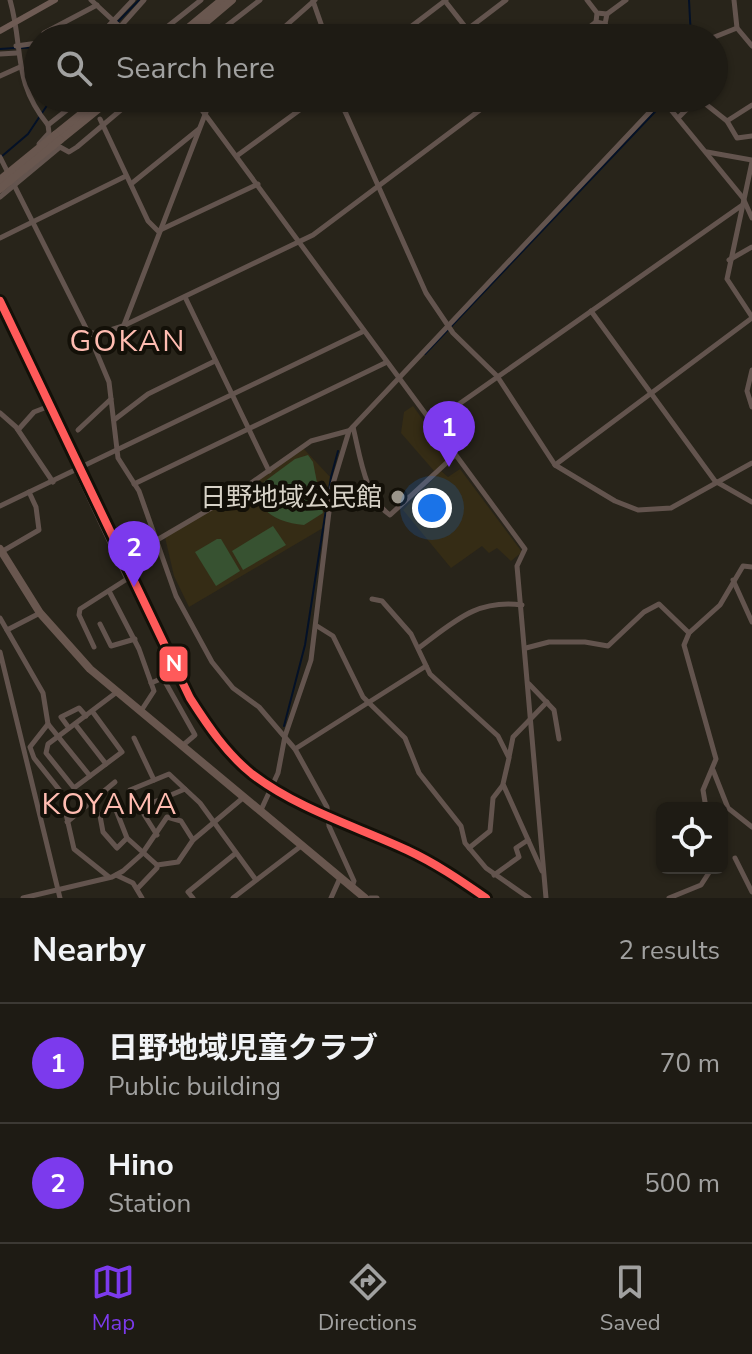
<!DOCTYPE html>
<meta charset="utf-8">
<style>
:root{--surface:#1e1b14;--page:#26241d;--text:#f1f3f6;--muted:#a1a1a0;--line:#3c3934;--accent:#7c3aed}
body{margin:0;font-family:"Nunito Sans","Noto Sans JP",sans-serif;background:var(--page);color:var(--text)}
.controls{position:absolute;right:24px;bottom:24px;display:grid;overflow:hidden;border-radius:12px;box-shadow:0 2px 6px #0004}
.controls button{width:72px;height:72px;display:grid;place-items:center;padding:0;border:0;border-bottom:2px solid var(--line);background:var(--surface);color:var(--text);font:40px sans-serif}
.you{position:absolute;left:432px;top:508px;width:28px;height:28px;margin:-20px;border:6px solid #fff;border-radius:50%;background:#1a73e8;box-shadow:0 0 0 12px #1a73e833}
.badge{display:grid;place-items:center;width:52px;height:52px;border-radius:50%;background:var(--accent);color:#fff;font-size:26px;font-weight:700}
.pin{position:absolute;translate:-50% -66px;filter:drop-shadow(0 2px 4px #0008)}
.pin::after{content:'';position:absolute;top:42px;width:28px;height:24px;background:inherit;clip-path:polygon(0 0,100% 0,50% 100%)}
.list{margin:0;padding:0;list-style:none}
h2{display:flex;justify-content:space-between;align-items:center;height:104px;margin:0;padding:0 32px;font-size:34px}
h2 small{font-size:26px;font-weight:400;color:var(--muted)}
.list li{display:grid;grid-template-columns:52px 1fr auto;gap:24px;align-items:center;box-sizing:border-box;height:120px;padding:0 32px;border-top:2px solid var(--line)}
.list b{display:block;font-size:30px;white-space:nowrap}
.list p{margin:0;font-size:26px;white-space:nowrap;color:var(--muted)}
.list em{font-size:26px;font-style:normal;color:var(--muted)}
.icon{flex:none;width:44px;height:44px;fill:none;stroke:currentColor;stroke-width:2;stroke-linecap:round;stroke-linejoin:round}
.map{position:relative;flex:none;width:752px;height:898px;overflow:hidden}
.search{position:absolute;background:var(--surface);box-shadow:0 2px 6px #0004;left:24px;right:24px;top:24px;height:88px;display:flex;align-items:center;gap:20px;box-sizing:border-box;padding:0 28px;border-radius:44px;color:var(--muted);font-size:30px}
.sheet{height:344px;background:var(--surface)}
nav{display:flex;justify-content:space-around;align-items:center;box-sizing:border-box;height:112px;border-top:2px solid var(--line);background:var(--surface);font-size:22px;color:var(--muted)}
nav a{display:grid;justify-items:center;gap:4px}
nav .on{color:var(--accent)}
.map>svg:first-child{display:block}
</style>
<div class="map">
<svg width="752" height="898" viewBox="0 0 752 898">
<rect width="100%" height="100%" fill="#28241a"/>
<g fill="#352c15">
<polygon points="413,406 450,457 435,472 401,433 404,412"/>
<polygon points="303,448 331,478 328,525 189,607 174,576 165,537 223,503"/>
<polygon points="460,469 522,552 511,561 497,548 489,553 482,546 451,568 403,510 441,471 448,477"/>
</g>
<g fill="#375231">
<path d="M308 455 313 462 323 513 304 525C280 523 261 514 253 490L295 459Z"/>
<polygon points="273,526 286,545 243,570 232,551"/>
<polygon points="217,539 221,539 240,571 216,586 195,552"/>
</g>
<g fill="none" stroke-linecap="round" stroke-linejoin="round">
<g stroke="#041127" stroke-width="2">
<polyline points="689,0 691,38"/>
<polyline points="102,38 139,0"/>
<polyline points="21,48 38,47"/>
<polyline points="0,49 15,48"/>
<polyline points="1,157 28,134 52,98"/>
<polyline points="425,354 668,98"/>
<polyline points="284,726 305,645 331,477 338,451"/>
</g>
<g stroke="#63544e" stroke-width="5">
<path d="M10 0C24 49 12 81 48 125"/>
<polyline points="91,0 132,38"/>
<polyline points="587,0 597,13 596,22 605,24 607,14 597,13"/>
<polyline points="734,0 737,28 752,46"/>
<polyline points="313,1 326,38"/>
<polyline points="445,1 474,38"/>
<polyline points="607,14 626,0"/>
<polyline points="605,24 616,38"/>
<polyline points="120,27 144,0"/>
<polyline points="44,33 97,5"/>
<polyline points="97,38 133,0"/>
<polyline points="153,38 201,0"/>
<polyline points="211,38 260,0"/>
<polyline points="272,38 315,0"/>
<polyline points="396,38 446,0"/>
<polyline points="456,38 506,0"/>
<polyline points="575,38 596,22"/>
<polyline points="712,38 737,28"/>
<polyline points="16,46 38,43"/>
<polyline points="0,54 17,53"/>
<polyline points="0,76 20,67"/>
<polyline points="90,98 91,98"/>
<polyline points="193,98 525,549 517,566 546,898"/>
<polyline points="339,98 426,293 453,333 497,376 555,465 615,501 638,510 671,508 752,463"/>
<polyline points="662,99 743,198 752,218"/>
<polyline points="345,111 368,98"/>
<polyline points="678,118 698,98 727,121 752,105"/>
<polyline points="100,119 148,221 158,231 258,184"/>
<polyline points="727,121 737,138 752,136"/>
<polyline points="39,144 49,133 48,125 82,98"/>
<polyline points="707,152 752,160"/>
<polyline points="238,155 316,98"/>
<polyline points="0,157 88,332 109,382 118,458 139,491 176,596 212,662 233,688 259,707 295,749 327,807 329,826 354,881 352,887"/>
<polyline points="752,162 727,279 752,317"/>
<polyline points="131,184 199,129"/>
<polyline points="0,197 60,147 69,152 77,147 135,98"/>
<polyline points="0,238 126,176"/>
<polyline points="729,260 752,247"/>
<polyline points="185,297 269,471"/>
<polyline points="591,311 715,481 752,502"/>
<polyline points="124,325 206,112"/>
<polyline points="88,332 98,334 123,326 313,235 496,98"/>
<polyline points="752,370 747,391 752,407"/>
<polyline points="0,413 16,427 53,482"/>
<polyline points="114,420 148,394 215,361"/>
<polyline points="432,423 741,206"/>
<path d="M353 427C360 455 365 498 390 515L455 455"/>
<polyline points="18,430 34,412 47,407"/>
<polyline points="78,430 111,399"/>
<polyline points="555,465 752,318"/>
<polyline points="76,470 127,579 80,609 79,615 94,647"/>
<polyline points="134,484 385,363"/>
<polyline points="0,506 362,332"/>
<polyline points="157,540 237,493 311,441 348,431"/>
<polyline points="1,552 39,530 36,507 29,492"/>
<polyline points="733,580 752,622"/>
<polyline points="109,591 139,649 154,691 141,711"/>
<polyline points="372,599 382,601 411,634 430,674 498,736 509,758 503,784 542,871"/>
<polyline points="0,618 43,693 48,724"/>
<polyline points="100,624 111,646 135,639"/>
<polyline points="317,626 333,636 363,697 405,738 419,773 461,826 465,843 486,868 529,898"/>
<polyline points="7,630 40,613"/>
<path d="M420 647C455 621 477 599 522 605"/>
<polyline points="526,648 549,642 585,642 608,646 644,612 659,604 689,633"/>
<polyline points="0,652 60,898"/>
<polyline points="151,683 163,678 195,735 182,746"/>
<polyline points="529,684 554,710 559,739"/>
<path d="M92 711 122 752 74 788 46 753 48 744C71 727 94 709 117 692"/>
<polyline points="75,724 106,764"/>
<polyline points="69,728 61,717 79,708 86,716"/>
<polyline points="134,738 154,780"/>
<polyline points="295,749 426,666"/>
<polyline points="509,757 513,737 547,702"/>
<polyline points="713,770 728,808 752,827"/>
<polyline points="90,776 48,724 30,747 34,758 61,792 74,849 109,877"/>
<polyline points="140,808 130,790 169,774 185,789"/>
<polyline points="706,808 703,790 716,759 684,645 689,633 720,605 743,566 752,567"/>
<polyline points="261,810 278,773 285,736 311,660 332,487 349,431 662,99"/>
<polyline points="67,822 115,782"/>
<polyline points="157,835 140,808 185,789 200,803 256,880"/>
<polyline points="127,838 117,848 103,832 100,816 106,807 116,810 127,838 157,865 178,862 193,840"/>
<polyline points="469,848 490,831 493,798 503,785"/>
<polyline points="735,858 752,892"/>
<polyline points="116,875 133,883 142,898"/>
<polyline points="494,875 519,857 516,848 528,840"/>
<polyline points="137,889 157,868 157,865"/>
<polyline points="23,898 112,877 123,871 142,854 167,817 181,821 193,840 244,797"/>
<polyline points="193,898 188,892 236,853"/>
<polyline points="233,898 301,846"/>
<polyline points="331,898 340,878"/>
<polyline points="370,898 377,898"/>
<polyline points="669,898 701,885 712,868"/>
</g>
<polyline stroke="#6e5b54" stroke-width="6" points="0,31 55,0"/>
<g stroke="#69574f" stroke-width="8">
<polyline points="176,38 222,0"/>
<polyline points="187,38 232,0"/>
<polyline points="55,135 101,98"/>
<polyline points="60,140 112,98"/>
<polyline points="0,549 40,613 90,669 365,898"/>
</g>
<g stroke="#69574f" stroke-width="8">
<polyline points="0,180 55,135"/>
<polyline points="0,189 60,140"/>
</g>
<g stroke="#131008" stroke-width="14">
<path id="rail-1" d="M0 301 190 698C208 726 226 753 252 774 298 809 355 826 407 850 435 863 460 880 486 898"/>
</g>
<use href="#rail-1" stroke="#ff5a5a" stroke-width="8"/>
</g>
<circle fill="#9a958a" stroke="#131008" stroke-width="3" cx="398" cy="497" r="8"/>
<g text-anchor="middle" stroke-width="8" stroke-linejoin="round" paint-order="stroke">
<g font-size="26" fill="#d7d2c7" stroke="#131008" text-anchor="end">
<text x="382" y="506">日野地域公民館</text>
</g>
<g font-size="30" letter-spacing="2" fill="#ffbcb1" stroke="#131008">
<text x="128" y="351">GOKAN</text>
<text x="110" y="814">KOYAMA</text>
</g>
</g>
<rect stroke="#131008" stroke-width="3" x="158" y="645" width="31" height="38" rx="8" fill="#ff5a5a"/>
<g font-size="22" text-anchor="middle" font-weight="bold" fill="#fff">
<text x="174" y="671">N</text>
</g>
</svg>
<div class="controls">
<button><svg class="icon" aria-label="locate" viewBox="0 0 24 24"><circle cx="12" cy="12" r="6"/><path d="M12 2v4M12 18v4M2 12h4M18 12h4"/></svg></button>
</div>
<div class="you"></div>
<div class="pin badge" style="left:449px;top:467px">1</div>
<div class="pin badge" style="left:134px;top:587px">2</div>
<div class="search"><svg class="icon" aria-label="search" viewBox="0 0 24 24"><circle cx="10" cy="10" r="6"/><path d="M15 15l6 6"/></svg>Search here</div>
</div>
<section class="sheet">
<h2>Nearby<small>2 results</small></h2>
<ul class="list">
<li><span class="badge">1</span><div><b>日野地域児童クラブ</b><p>Public building</p></div><em>70 m</em></li>
<li><span class="badge">2</span><div><b>Hino</b><p>Station</p></div><em>500 m</em></li>
</ul>
</section>
<nav>
<a class="on"><svg class="icon" aria-label="map" viewBox="0 0 24 24"><path d="M3 6l6-2 6 2 6-2v14l-6 2-6-2-6 2zM9 4v14M15 6v14"/></svg>Map</a>
<a><svg class="icon" aria-label="directions" viewBox="0 0 24 24"><path d="M12 3l9 9-9 9-9-9zM9 14v-3h6M13 9l2 2-2 2"/></svg>Directions</a>
<a><svg class="icon" aria-label="saved" viewBox="0 0 24 24"><path d="M7 4h10v16l-5-4-5 4z"/></svg>Saved</a>
</nav>
